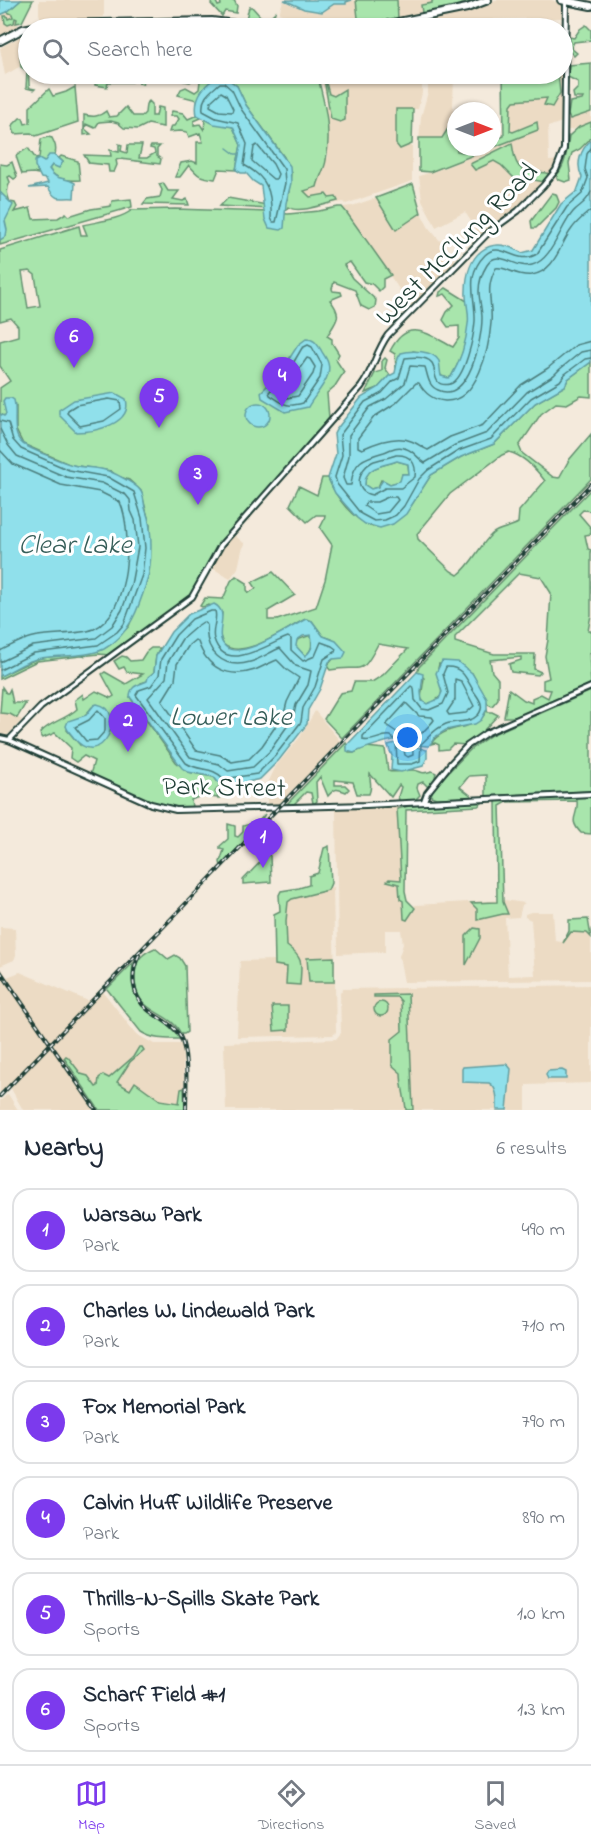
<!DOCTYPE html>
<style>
:root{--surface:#fff;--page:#f6f6f7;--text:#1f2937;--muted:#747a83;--line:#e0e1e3;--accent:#7c3aed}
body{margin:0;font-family:"Indie Flower",sans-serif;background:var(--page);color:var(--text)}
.compass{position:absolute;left:447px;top:102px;width:54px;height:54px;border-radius:50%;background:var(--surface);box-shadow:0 2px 4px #0004;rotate:90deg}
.you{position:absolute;left:408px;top:738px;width:21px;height:21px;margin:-15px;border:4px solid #fff;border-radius:50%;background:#1a73e8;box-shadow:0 0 0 9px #1a73e833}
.badge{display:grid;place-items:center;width:39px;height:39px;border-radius:50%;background:var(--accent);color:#fff;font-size:20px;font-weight:700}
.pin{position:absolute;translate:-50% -50px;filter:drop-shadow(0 2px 3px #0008)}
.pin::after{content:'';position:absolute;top:32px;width:21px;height:18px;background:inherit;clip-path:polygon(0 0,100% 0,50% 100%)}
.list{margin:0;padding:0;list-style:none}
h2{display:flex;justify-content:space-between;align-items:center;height:78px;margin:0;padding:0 24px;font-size:26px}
h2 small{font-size:20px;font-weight:400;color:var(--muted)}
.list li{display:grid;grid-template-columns:39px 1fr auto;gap:18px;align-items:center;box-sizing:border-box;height:84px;margin:0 12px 12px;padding:0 12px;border:2px solid var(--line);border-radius:18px}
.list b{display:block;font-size:22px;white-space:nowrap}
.list p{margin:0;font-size:20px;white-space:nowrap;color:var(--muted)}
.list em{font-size:20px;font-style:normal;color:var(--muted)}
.icon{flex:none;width:33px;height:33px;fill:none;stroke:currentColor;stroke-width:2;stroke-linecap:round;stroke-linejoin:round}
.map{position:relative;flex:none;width:591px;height:1110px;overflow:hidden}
.search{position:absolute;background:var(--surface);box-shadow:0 2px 4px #0004;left:18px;right:18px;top:18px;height:66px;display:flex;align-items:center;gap:15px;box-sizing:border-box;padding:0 21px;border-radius:33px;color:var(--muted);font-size:22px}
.sheet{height:654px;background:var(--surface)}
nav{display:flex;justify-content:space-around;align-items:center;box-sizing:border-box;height:84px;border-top:2px solid var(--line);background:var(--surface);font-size:16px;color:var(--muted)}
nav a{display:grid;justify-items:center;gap:3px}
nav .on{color:var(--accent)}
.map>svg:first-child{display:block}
</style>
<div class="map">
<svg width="591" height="1110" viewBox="0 0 591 1110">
<rect width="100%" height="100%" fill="#f4eadc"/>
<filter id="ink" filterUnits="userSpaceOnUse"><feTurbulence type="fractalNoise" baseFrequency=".0167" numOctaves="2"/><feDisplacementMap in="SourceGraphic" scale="12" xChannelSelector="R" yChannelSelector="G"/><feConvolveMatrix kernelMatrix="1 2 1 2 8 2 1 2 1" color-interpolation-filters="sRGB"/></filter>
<g filter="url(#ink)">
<g fill="#ecdbc4">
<polygon points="39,0 104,0 104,17 84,19 41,19 39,14"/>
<polygon points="356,0 359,27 350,28 297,28 290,17 279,13 283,1 304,9 311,10 334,4 344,4 346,2"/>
<polygon points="397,0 432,0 432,8 414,15 398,19"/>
<polygon points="496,0 551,0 560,3 563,6 563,18 494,19 493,28 426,28 425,23 428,21 472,11"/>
<polygon points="13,8 18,26 0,36 0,15"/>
<polygon points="170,25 224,26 233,28 169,28"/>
<polygon points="27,33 28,62 5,75 0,48"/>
<polygon points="320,74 422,74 422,93 418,109 396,109 396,141 412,146 412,181 346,204 344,202 316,206 301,189 328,157 328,134 324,108 328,106"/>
<polygon points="428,74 454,74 452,140 419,141 421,117 428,92"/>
<polygon points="509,75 562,75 562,122 548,127 549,161 559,160 552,175 516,209 481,237 465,212 436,227 422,200 419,176 438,170 509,142"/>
<polygon points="591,111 591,124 566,131 567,120"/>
<polygon points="376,198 396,230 421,213 429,228 453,256 456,262 412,308 343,207 352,206"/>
<polygon points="233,534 245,544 242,550 238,568 230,579 211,567 221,548"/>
<polygon points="315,711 340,741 278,806 267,806 267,785 276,766 300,737"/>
<polygon points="0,712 10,712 22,720 8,735 0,734"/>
<polygon points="397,806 401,880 389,879 387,881 399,884 400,899 403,901 407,919 414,910 415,905 504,900 525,903 522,905 519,917 505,918 508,976 535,975 531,920 525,917 525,914 531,912 553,912 555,941 562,942 569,931 569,920 588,919 591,933 591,980 404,982 399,956 403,944 401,930 385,930 385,952 338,954 336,808"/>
<polygon points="333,887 336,1032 333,1035 237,1037 240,961 275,960 285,956 286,897"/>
<polygon points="0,927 15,928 16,955 14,960 0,966"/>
<polygon points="2,969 7,977 20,972 88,1001 101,989 136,1034 154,1044 182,1044 185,1110 23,1110 9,1085 0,1093 0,970"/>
<polygon points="591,985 591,1083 526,1085 526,1110 226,1110 224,1043 336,1039 341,1033 340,993 343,989"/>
<polygon points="8,1094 18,1110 0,1110 0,1101"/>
</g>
<g fill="#a8e5ac" stroke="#649170" stroke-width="1.5" fill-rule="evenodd">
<polygon points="21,0 33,0 22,22 16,23 17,19 15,18 14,23 8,25 5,23 4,16 7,16 8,19 13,17 12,14 7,12"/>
<polygon points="212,0 215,0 218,6 221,5 220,0 234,0 237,6 236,13 225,11 222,16 211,4"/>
<polygon points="356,0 397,0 398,19 359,27"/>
<polygon points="432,0 477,0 433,12 422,13 421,5 432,3"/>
<polygon points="249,7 252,7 261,17 270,17 275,12 273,19 280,23 279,26 246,19"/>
<polygon points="586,25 591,30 591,40 574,42 571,48 577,53 574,56 568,50 569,37 574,38 580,29"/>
<polygon points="20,54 24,54 25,59 28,60 29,85 30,88 35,89 34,90 26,88 27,71 21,67"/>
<polygon points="591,63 591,112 570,119 568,115 570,102 582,100 583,98 574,98 573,93 578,88 578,82 568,77 569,65"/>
<polygon points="109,74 115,74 119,78 122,74 135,74 135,76 138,74 145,79 142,84 139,83 137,78 132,82 108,82 107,87 95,85 95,78 110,77"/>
<polygon points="186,74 212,74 217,77 197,100 178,95 181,89 186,87 195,92 199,89 200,81 195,78 190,82 184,81"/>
<path d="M221 74H284V78L297 81 302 75 301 74H317C324 101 332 130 326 160 325 169 319 177 317 187L304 191 310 197 326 194 329 198 336 197 338 201C326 204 298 214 288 207L286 210 220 206 228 198 267 205 288 199 291 173 284 157 246 105 237 86Z"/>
<polygon points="323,74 326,74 325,79 329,94 334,96 345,89 345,120 340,122 331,119"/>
<polygon points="503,74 558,74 560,93 552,107 544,105 547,98 514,101 511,105 510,131 513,132 537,122 538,130 430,172 419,171 419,138 442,138 449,127 457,151 463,152 477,147 492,147 492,141 504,136"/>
<polygon points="75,87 78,122 36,136 31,133 15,134 12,126 20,118 23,118 25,124 30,123 30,107 49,89 53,96 66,92"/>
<path d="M149 101 152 104V116H156L158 107 163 108V127L148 124 138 129 124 128 118 123 111 121 99 122 95 128 86 124 85 129 91 134 84 135V115C93 117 99 117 106 111L109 117 117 116 126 107 133 116H142L145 113 146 104Z"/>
<polygon points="396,109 413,109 412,144 400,149 396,144"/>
<path d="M172 111 183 113 188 119 197 115 201 118 194 121V125L200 124 204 130 205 119 233 127 241 145 236 170 219 169 215 179C200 177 199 177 189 165L180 177H175L181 163 192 161 197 163V142H203L200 133 189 137 187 132 180 131 169 132 171 126H174L179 119 177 116H170Z"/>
<path d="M591 122V138L580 149 572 153 569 163 571 180 565 182 557 179V175C566 164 567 150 569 136L579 127Z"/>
<path d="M48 137 52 138C55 144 57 148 55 155L43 162 37 170 40 173 38 174 33 173 22 174 16 156 28 148 36 159 39 158 41 139Z"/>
<path d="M512 143C514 155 515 170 529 172 536 173 542 171 550 174L544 182 529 179 514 178 501 165 494 161 475 170 470 164Z"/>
<polygon points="119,144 122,145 121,151 127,153 128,145 142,145 139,158 147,158 155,153 154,149 150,148 151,146 160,146 157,149 157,156 161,159 160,164 120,159 116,160 117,165 114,172 109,172 108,165 89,163 84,155 111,156 110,150 119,152"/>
<path d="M61 156 78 161 80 180C67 181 56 180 49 169L52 165 63 162 59 158Z"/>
<path d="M12 162 17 177 14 179 10 176 8 177 10 182C6 190 7 194 10 202L15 203 17 207 14 212 30 208 33 219 58 218 66 213 69 216 91 209 111 206 112 201 131 199 132 207 0 245V164L7 165Z"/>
<polygon points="163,183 168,191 179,191 173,199 183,201 187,199 189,205 143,204 147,199 160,197 162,190 159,184"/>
<polygon points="413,184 421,213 396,230 376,198"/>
<polygon points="552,193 556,194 559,202 556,208 536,228 532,228 531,221"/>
<path d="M338 207H342L347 213 391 275 383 279V287L379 291 372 284 364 282 350 262 344 265 352 278 376 300 375 307 369 310 361 306 355 290 334 282 332 289 333 291 341 292 342 295 330 300C343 316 337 320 327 336L332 339V343L339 354 336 360 344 372 335 386 327 393 329 418 220 543 190 595 109 655 99 654 37 661 0 679V676L36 659 105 648 110 645 129 626 148 575 150 525 141 491 129 480 117 476 111 471 71 465 23 444 16 430V406L4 416 0 414V388L10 381 0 366V341L18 336V326L11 318 0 321V250L79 226 81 235H87L83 225C100 221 119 220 132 210L175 209 268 212 288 214 319 211ZM30 271 35 275 40 306 28 308 22 272Z"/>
<path d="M446 288 467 301C473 326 464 354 451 377L448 378 441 376C435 355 436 355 413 351L397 363 396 369 395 354 390 351C408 316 427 334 453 347L459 338V326L448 327 443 320 447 312 454 305 445 294 439 296 440 292Z"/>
<polygon points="385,358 387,360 385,368 390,375 378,388 365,393 375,373 382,371 382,361"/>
<path d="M591 362V397L581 396 567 404 556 403 541 414 519 446 522 453 553 477 559 478 569 460 591 434V479L342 738 324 719 340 693 351 691 354 682H372L383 675 408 649 378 644C360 679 363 664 330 670L327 666 333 659 332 639 323 636 312 621 306 619C286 628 243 662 223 644L219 633 222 613 209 605 202 607 200 606 205 598 223 599 231 581 236 576 247 583V590L249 593 256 588 252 582 273 572 295 595 268 611V620H277L316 607 325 580 332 545 320 528 324 520 325 515H316L307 522 290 505 299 486 317 495 322 478H328C336 498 352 519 373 527L409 509 431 475 461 457 494 444 535 403 565 386 568 379ZM509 452C524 456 536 469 545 481L519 511 518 523C510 528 499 528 492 534 479 546 472 565 458 575L451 571 418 539 417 534 450 494 502 455Z"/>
<path d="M397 461 408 464 409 474H402L401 481 390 484 381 480 378 487 371 489 365 485C364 466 384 466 397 461Z"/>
<path d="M591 489V511L583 510 579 514 591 528V534L585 535 588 549 591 550V615L588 631H591V653H589L591 685 519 717H504L509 689 524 700 532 703V698L541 694 548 698 551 690 543 689V680L549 678 545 656 548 640 551 593 541 577 519 573 455 637V642L494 654H535L534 669 541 672 538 675 511 672 509 664 521 660V657L490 660 492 672 498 679V699L492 706 488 704 472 673 439 664C434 680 444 682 441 696L432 703 425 704 421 698 424 678 417 672 419 667Z"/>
<path d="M311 635C312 645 313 650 305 656L295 646 297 640Z"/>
<path d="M151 648H160L156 656 154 672 148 681 141 683 130 697 176 762 188 772 214 777 220 785 215 792 219 798 201 796 191 800 192 807C156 810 122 790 90 775L94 761 84 756 76 762 70 758 71 748 55 733 43 738 41 737 40 733C49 722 65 720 77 709L75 700 83 694 84 699 96 691 111 698 114 696 102 674 105 672 126 684 143 674 127 672 124 667 119 669 114 661 122 656 126 657 130 661 141 660 146 652ZM92 707 80 745 67 730C75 722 86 717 92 707Z"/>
<polygon points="2,687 6,693 8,693 10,689 13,703 26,703 17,718 10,714 0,713"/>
<polygon points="591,691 591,791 486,796 486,775 469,776 460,787 473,797 436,798 431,796 433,788 471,749 491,735"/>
<path d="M487 709 488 712H492L498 715 485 729 487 731 467 745 453 744 448 749 439 750V745L435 743 431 744C445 721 479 734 487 709Z"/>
<path d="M346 743 349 753H354L366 747 385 749 388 771C397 774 403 769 413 770 423 771 419 775 432 771L436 773 434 781 428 787 423 782 418 784 417 788 420 795 413 802H400L398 797 401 787 399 785 391 797 370 774C369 782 373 784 369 794H357L353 782 335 780V785H345L349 789 346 792C337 788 335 788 328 796L320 777 316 782 317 801 315 803H313L311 793 306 792 293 805 287 804Z"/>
<path d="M591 796V834L581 833C567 818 579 817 577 801L507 802 500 806 503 902 508 914H503L477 920V909L471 903 497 902 496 800Z"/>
<polygon points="486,800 478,806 406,810 405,891 407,900 415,908 407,920 404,919 403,901 400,899 399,884 387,881 389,879 401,880 397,809 409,806"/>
<polygon points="265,814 257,828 221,866 220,862 224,850 220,849 220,846 228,839 228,824 235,826 235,836 238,837 243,832 243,826 250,824 249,827 258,822"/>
<path d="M329 846 331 883 328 890 292 899 288 902 286 921 287 946C305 959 301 965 300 985L286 984 287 967 275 965 274 914 280 911 279 895 281 891 299 888 309 885V876L318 873 324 848Z"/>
<polygon points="268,854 270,856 271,882 243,884 243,880"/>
<polygon points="588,919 591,937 587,933 571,932 563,943 569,931 569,920"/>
<polygon points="474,928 480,929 480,938 466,965 466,936"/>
<path d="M155 948 168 959 175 955 180 958 185 966 187 1032 184 1034H181C169 1008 132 1016 135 973 136 959 143 953 155 948Z"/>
<polygon points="334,957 334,982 309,982 307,958"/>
<path d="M133 963C127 1016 157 1005 180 1039 166 1039 154 1040 141 1032L107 989Z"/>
<path d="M408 994 413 1110H406C405 1097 401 1086 401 1073L392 1065V1039L402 1031 401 1001 397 997H374V995Z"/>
<circle cx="381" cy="1009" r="7"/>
<polygon points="272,1006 288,1006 288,1030 274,1031"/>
<polygon points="139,1047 142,1047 144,1050 130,1062 117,1082 130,1090 135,1082 160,1100 179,1103 181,1089 184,1088 185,1110 99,1110 64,1058 66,1056 68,1057 81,1074 88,1076 96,1087 98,1086 99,1078 103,1075 109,1078 133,1057"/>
</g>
<g fill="#90e0eb" stroke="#639fa2" stroke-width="1.5" fill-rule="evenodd">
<polygon points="0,0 21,0 7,12 0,15"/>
<polygon points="284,0 352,0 346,2 346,4 334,4 322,12 304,9"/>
<path d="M223 75 237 86 246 105 290 166 291 183 286 203 284 228 281 230 269 228 265 219 261 186 253 181 246 173H241L236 170 241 145 233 127 214 124 197 115C193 96 206 81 223 75Z"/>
<path d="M591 140V362L568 379 565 386 535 403 494 444 461 457 431 475 406 514 393 524 380 528 365 524 357 518 335 493 328 478 336 454 334 434 336 430 361 398 378 388 389 376 395 373 398 358 401 353C411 350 433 350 439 361 440 365 440 372 441 376L448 378 451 377C461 360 466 343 468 324 470 312 465 302 466 291 466 256 488 232 522 253L533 250 561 204 577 191 582 177C575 164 581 149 591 140ZM397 461 408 464 409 474H402L400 481 390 484 383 480 378 487 371 489 365 485C364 466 384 466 397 461Z"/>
<path d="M49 155H55L63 162 59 168 52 165 49 169C57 182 64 176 75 183L74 198C59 197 56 202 48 187L29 188 48 183 46 179 41 178 35 166V161L39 159 44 162Z"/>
<polygon points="0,192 13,205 5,221 7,230 6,236 0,240"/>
<path d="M306 339C315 339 317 344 321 350 323 354 327 359 328 363 333 378 314 395 308 407L285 412 262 398 261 392 280 373 298 345Z"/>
<path d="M115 393 126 399C133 424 95 432 76 432L59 415V410L74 400Z"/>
<path d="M5 398H11L14 400C18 414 10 433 23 444 31 449 64 463 73 465 84 468 95 467 105 470 111 471 136 484 140 490 145 496 143 504 146 511 153 529 152 564 147 581 139 607 130 635 104 649 88 657 60 655 41 658 26 660 14 670 0 676V414L4 416 6 414 3 401Z"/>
<circle cx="258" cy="415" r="12"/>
<path d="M214 604C232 613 212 633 225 646 240 662 290 627 306 619L312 621 323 636 336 641 346 652 343 658 333 659 329 662 320 689 308 710 307 724 279 760 260 779 239 784 220 785 214 777 188 772 182 768 130 697C130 685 139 685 147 681L148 677 154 672 156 656 171 632 189 614ZM311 635C313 644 313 650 305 656L296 646 297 640 303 636Z"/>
<path d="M442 661 458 662 472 673 487 699V709L481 720 475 724 446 730 435 737 429 746C417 747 407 740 395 740 390 740 358 750 354 753L347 751V745L417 672 423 674 421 692 422 701 427 704 439 699 442 692 436 673Z"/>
<path d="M97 704C130 710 101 772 74 738 71 733 67 731 66 726L68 721 86 715 94 705Z"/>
<polygon points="399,742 427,750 427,758 423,766 401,772 391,770 392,756 388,745"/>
<path d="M507 1064 511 1069 507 1110H497C497 1100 498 1088 489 1083L462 1082V1069L463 1067Z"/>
<polygon points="562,1070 566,1072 566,1079 548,1079 546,1075 548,1071"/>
</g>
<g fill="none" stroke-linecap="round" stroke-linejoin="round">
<g stroke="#4c7e7d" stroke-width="1.5">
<path d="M220 83H224L232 90 241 109 284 169 285 183 276 222H273L271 218C272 192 268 178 244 165L247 144 238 123 216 118 203 111C201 97 210 92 220 83Z"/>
<polygon points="221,92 226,95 233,109 232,112 219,111 210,106 211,101"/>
<polygon points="257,145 273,164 278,174 276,179 273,179 252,161 254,147"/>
<path d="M591 148 587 154 585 169 588 178 582 194 567 207 537 254C516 267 501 239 485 255 464 276 476 297 475 321 474 335 465 380 450 384 431 388 437 370 432 363 427 356 412 357 405 358L399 378 393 381 382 393 365 402 340 435 342 455 335 477 337 484 361 514 374 521 385 520 396 515 404 506 419 479 428 470 458 451 491 439 531 398 560 381 565 374 585 359 591 358"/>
<path d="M591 192C585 205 580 204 573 212 560 227 552 260 532 265 515 270 498 247 487 265 482 273 479 282 479 291 479 300 482 309 482 318 482 339 469 404 438 390 428 386 428 376 425 367L410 366 405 383 386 399 370 407 349 435V456L343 478 346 485H351C353 461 363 458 384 452 392 449 398 445 407 449 415 452 418 459 425 463L455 445 487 433 527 392 554 375 560 369 581 352 591 350"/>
<path d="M591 210C584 216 577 221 571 230 559 246 556 270 532 275 516 277 506 266 496 268 484 289 493 302 491 323 489 348 478 402 445 401 433 400 425 394 419 383H416L396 403 374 417 358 438V447L362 449C375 443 397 435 411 441 417 443 423 448 428 450L450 437 483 425 521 385 548 368 576 345 591 341"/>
<path d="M308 345 312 347 322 365 320 378 303 403C285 408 284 404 270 395L269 392 285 377 302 348Z"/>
<polygon points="307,358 310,359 315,367 313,374 298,396 287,398 282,393 282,390 290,382"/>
<polygon points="109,399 120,401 121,409 104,421 80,426 67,413 68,410 76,405"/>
<polyline points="0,421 8,423 13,440 21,449 69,470 108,477 134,492 142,518 145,548 142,575 124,624 117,632 98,645 34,653 0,670"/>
<polyline points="0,429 8,445 17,456 66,477 102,483 126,495 130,500 131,511 135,520 138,547 131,585 122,610 112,626 96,638 33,646 0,662"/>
<path d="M0 450 13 464 61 485 100 492 120 502C133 532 130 613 94 629 79 635 54 633 38 636 24 638 12 645 0 651"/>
<path d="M396 455C410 454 417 463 415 477L401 488H385L372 495C353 492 357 470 372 462 379 459 388 458 396 455Z"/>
<polygon points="388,497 396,497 398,500 388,512 376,514 364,506 366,502 377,502"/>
<path d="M211 611H215C218 620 211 629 214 639 225 675 267 644 288 637L291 639V650L303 661 315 656 321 642 332 646 336 649 335 652 324 659 315 687 303 708 301 722 275 756 257 774 224 779C212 766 200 772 186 763L136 695 139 690 151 686 159 675 161 659 176 635 192 619Z"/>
<path d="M203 622 207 625C204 651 223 670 250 662 261 659 270 652 280 648L296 666 311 671 308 685 296 705 293 718 269 752 253 767 228 771 219 764 190 757 148 698 166 678 168 662 182 639 197 626Z"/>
<path d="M195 640 198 642C207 668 228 679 255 670 262 667 269 663 277 660L287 670 299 678 287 702 284 714 262 746 249 759 232 762 220 755 196 750 162 701 175 680 177 664 189 645Z"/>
<path d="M446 667C462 666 466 678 473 690 478 698 486 705 478 715 469 724 457 720 446 724 435 728 429 737 421 744L420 761 412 764H397L396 741 391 736C381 734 374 743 363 740V736L411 686 414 688 415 700 422 709 429 710 443 704 448 693 443 674Z"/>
<polygon points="455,679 461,681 474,706 466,713 449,715 447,712 455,700"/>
<path d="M406 703 419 716 432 717 434 720C425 732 411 738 413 755L408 757 405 755 401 735 386 725Z"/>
<polygon points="98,710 105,718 105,731 97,740 86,741 75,727 89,720"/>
</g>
<polyline stroke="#639fa2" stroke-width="1.5" points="227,148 235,154 238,154"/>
<g stroke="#1f3d34" stroke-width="8">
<g id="minor">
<polyline points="0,738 9,740 151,804 176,810 366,805 591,794"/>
<path d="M9 740 41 707 192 597 221 545 361 387C373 371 376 351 388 335L489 232 518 211 543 186 556 170 564 149 566 2"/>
<polyline points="424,801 427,793 451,763 467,746 486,733 591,687"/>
</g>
</g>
<g stroke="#1f3d34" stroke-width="10">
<g id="major">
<polyline points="561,0 591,6"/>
<polyline points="369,28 467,8 488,0"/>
<polyline points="0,41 23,29 49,24 212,21 266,28"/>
</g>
</g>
<use href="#minor" stroke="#fff" stroke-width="4"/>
<use href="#major" stroke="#fff" stroke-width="6"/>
<g stroke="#1f3d34" stroke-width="4">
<g id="rail">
<path d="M139 955C130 974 131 996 148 1010 159 1019 172 1023 180 1036 189 1054 186 1089 186 1110"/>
<polyline points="0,971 96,1110"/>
<polyline points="0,1096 591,484"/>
</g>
</g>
<use href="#rail" stroke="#fff" stroke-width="1.5" stroke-dasharray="4.5" stroke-linecap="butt"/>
</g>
</g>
<g text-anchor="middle" stroke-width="6" stroke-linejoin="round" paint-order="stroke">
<g font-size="27" fill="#1f3d34" stroke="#fff">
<text transform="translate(456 243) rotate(-45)" y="9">West McClung Road</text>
<text transform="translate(224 786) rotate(1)" y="9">Park Street</text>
</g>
<g font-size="28" font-style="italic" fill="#365e59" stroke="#fff">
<text x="75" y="553">Clear Lake</text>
<text x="231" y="725">Lower Lake</text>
</g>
</g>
</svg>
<svg class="compass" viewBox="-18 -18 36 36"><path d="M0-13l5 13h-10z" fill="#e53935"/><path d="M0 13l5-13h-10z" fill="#747a83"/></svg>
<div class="you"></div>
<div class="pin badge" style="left:263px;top:868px">1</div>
<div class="pin badge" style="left:128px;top:752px">2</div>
<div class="pin badge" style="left:198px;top:505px">3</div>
<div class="pin badge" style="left:282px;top:407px">4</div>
<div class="pin badge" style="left:159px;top:428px">5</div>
<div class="pin badge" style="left:74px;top:368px">6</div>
<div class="search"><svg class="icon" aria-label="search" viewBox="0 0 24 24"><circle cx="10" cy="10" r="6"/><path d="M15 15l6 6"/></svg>Search here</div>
</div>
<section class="sheet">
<h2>Nearby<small>6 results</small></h2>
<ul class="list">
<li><span class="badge">1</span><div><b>Warsaw Park</b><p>Park</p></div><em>490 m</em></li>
<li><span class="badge">2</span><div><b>Charles W. Lindewald Park</b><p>Park</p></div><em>710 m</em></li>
<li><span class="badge">3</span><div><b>Fox Memorial Park</b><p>Park</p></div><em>790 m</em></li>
<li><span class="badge">4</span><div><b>Calvin Huff Wildlife Preserve</b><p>Park</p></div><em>890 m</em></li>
<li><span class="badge">5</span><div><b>Thrills-N-Spills Skate Park</b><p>Sports</p></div><em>1.0 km</em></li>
<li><span class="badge">6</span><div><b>Scharf Field #1</b><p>Sports</p></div><em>1.3 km</em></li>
</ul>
</section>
<nav>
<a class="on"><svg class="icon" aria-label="map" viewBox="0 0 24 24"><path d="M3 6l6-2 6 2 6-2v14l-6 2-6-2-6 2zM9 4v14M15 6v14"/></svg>Map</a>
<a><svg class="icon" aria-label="directions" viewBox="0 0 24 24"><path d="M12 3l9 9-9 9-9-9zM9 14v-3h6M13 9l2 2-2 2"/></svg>Directions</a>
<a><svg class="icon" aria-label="saved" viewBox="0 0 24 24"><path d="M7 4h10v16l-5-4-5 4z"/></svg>Saved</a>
</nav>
